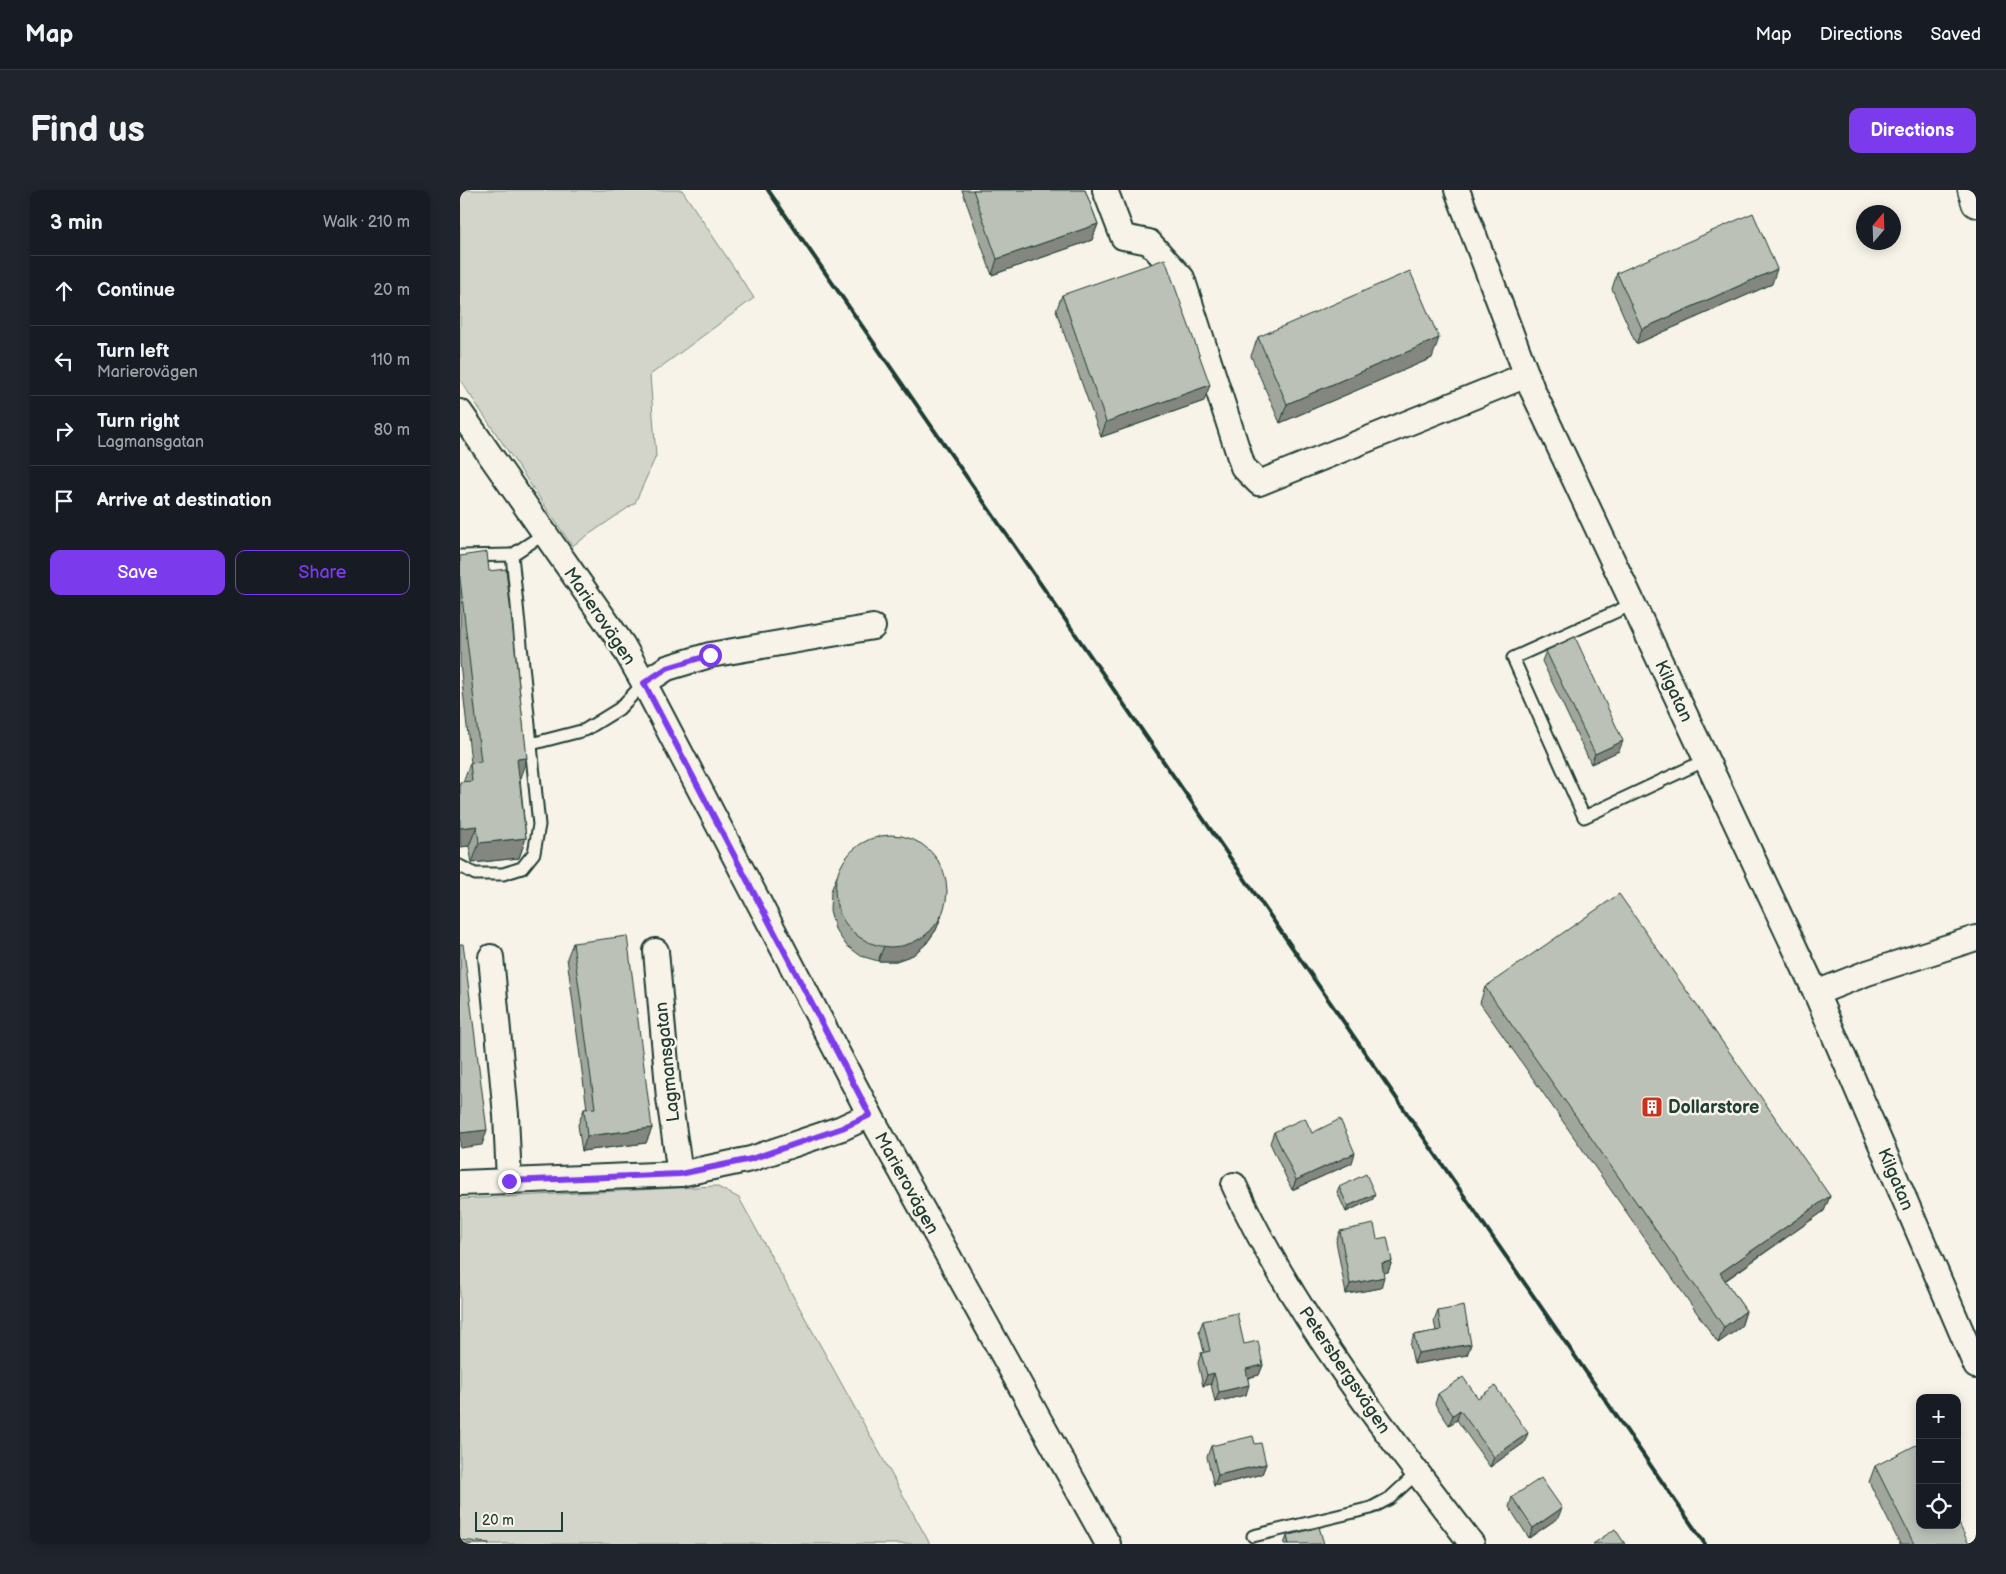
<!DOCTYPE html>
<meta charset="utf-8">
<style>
:root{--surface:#171b24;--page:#20242c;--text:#f1f3f6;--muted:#9ea1a6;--line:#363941;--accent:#7c3aed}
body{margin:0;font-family:"Balsamiq Sans",sans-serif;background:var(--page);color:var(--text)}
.controls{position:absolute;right:15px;bottom:15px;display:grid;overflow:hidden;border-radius:10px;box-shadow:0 2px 12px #0003}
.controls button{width:45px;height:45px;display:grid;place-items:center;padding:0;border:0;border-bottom:1px solid var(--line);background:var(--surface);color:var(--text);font:25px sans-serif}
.compass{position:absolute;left:1396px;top:15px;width:45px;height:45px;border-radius:50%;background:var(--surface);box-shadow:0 2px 12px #0003;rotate:19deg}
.scale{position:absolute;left:15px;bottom:12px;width:88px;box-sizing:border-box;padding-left:5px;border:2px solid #1f3d34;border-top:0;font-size:14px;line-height:18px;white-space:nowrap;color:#1f3d34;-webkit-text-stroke:4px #f7f3e8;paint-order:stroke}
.stop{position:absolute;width:15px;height:15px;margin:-11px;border:4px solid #7c3aed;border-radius:50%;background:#fff}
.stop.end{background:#7c3aed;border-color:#fff;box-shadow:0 1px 5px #0008}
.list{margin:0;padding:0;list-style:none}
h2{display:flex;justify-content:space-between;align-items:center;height:65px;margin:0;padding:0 20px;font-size:21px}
h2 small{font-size:16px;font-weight:400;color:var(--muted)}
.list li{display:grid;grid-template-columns:32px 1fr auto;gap:15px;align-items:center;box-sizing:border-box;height:70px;padding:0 20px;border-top:1px solid var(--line)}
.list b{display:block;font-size:19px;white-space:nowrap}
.list p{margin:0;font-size:16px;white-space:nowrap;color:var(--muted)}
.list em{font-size:16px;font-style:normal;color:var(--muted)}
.actions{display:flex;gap:10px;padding:15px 20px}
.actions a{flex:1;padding:11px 0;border:1px solid var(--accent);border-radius:10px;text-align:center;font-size:18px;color:var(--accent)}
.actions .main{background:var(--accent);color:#fff}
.icon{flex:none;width:28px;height:28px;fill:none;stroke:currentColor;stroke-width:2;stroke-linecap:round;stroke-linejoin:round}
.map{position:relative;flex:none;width:1516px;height:1354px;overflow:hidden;border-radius:10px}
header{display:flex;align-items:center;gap:30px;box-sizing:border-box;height:70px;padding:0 25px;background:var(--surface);border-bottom:1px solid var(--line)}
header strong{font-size:24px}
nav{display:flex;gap:28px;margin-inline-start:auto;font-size:18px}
.intro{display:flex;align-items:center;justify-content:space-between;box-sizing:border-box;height:120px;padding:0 30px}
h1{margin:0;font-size:35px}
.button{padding:12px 22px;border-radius:10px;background:var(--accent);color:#fff;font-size:18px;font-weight:700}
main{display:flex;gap:30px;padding:0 30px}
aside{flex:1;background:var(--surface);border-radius:10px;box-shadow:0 2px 12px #0003}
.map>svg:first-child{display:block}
</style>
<header>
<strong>Map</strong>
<nav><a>Map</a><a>Directions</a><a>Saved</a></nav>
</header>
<div class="intro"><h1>Find us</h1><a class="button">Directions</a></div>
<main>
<aside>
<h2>3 min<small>Walk · 210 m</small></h2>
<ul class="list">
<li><svg class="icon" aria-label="ahead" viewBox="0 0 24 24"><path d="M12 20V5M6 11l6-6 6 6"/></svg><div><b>Continue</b></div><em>20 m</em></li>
<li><svg class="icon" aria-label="left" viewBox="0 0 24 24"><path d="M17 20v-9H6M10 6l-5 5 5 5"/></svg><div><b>Turn left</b><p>Marierovägen</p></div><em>110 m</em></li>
<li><svg class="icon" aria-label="right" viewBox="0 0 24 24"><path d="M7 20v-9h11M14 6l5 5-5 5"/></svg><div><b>Turn right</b><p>Lagmansgatan</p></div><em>80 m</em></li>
<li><svg class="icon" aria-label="arrive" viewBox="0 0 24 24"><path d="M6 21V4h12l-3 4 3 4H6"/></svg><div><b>Arrive at destination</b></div></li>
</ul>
<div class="actions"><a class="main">Save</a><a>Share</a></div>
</aside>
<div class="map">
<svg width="1516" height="1354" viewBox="0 0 1516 1354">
<rect width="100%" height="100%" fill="#f7f3e8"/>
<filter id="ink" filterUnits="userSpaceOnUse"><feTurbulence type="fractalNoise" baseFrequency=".02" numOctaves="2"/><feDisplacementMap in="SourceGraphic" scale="10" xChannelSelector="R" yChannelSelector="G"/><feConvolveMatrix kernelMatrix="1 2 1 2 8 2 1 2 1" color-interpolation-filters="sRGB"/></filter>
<g filter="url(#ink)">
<g fill="#d3d5ca" stroke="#79897f">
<polygon points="0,0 222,0 294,108 190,185 196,266 175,313 112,356 0,190"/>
<polygon points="256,996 279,1008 470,1354 0,1354 0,1009"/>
</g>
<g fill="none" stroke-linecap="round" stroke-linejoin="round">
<g stroke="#1f3d34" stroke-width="15">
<g id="lane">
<polyline points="0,366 52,365"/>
<polyline points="1173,414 1053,468 1124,627 1246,570"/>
<polyline points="71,554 125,540 159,519 184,493"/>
<polyline points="0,676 15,684 43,684 62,678 74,663 79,635 52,365 84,344"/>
<polyline points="793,1346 911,1318 930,1308 957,1283"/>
</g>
</g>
<g stroke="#1f3d34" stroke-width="28">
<g id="street">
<polyline points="645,0 663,47 689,52 722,88 783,277 799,293 1067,185"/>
<polyline points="997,0 1072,199 1356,803 1516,1176"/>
<polyline points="0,222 162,454 184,493 410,925 648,1354"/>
<polyline points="184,493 207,478 250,465 413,437"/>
<polyline points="196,761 209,908 220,984"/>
<polyline points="31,767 46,925 49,991"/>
<polyline points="1356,803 1407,783 1516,748"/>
<polyline points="0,993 220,984 291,969 382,938 410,925"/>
<path d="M774 995C833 1123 926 1243 1012 1354"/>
</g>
</g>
<g stroke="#1f3d34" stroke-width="31">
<polyline id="secondary" points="1512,0 1516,13"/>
</g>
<use href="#lane" stroke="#f7f3e8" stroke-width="11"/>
<use href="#street" stroke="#f7f3e8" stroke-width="24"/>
<use href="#secondary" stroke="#f7f3e8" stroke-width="28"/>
<polyline stroke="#1f3d34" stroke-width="4" points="308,0 1245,1354"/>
</g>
<g fill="#a1a69d" stroke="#1f3d34">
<polygon points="502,0 625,0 638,34 632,50 532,85"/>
<polygon points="1157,83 1312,94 1176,154 1152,99"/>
<polygon points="602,105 744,211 641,247 596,121"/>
<polygon points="798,147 972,168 820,233 791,166"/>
<polygon points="0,366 29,381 60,588 66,648 59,668 12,673 9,656 0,657 0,592 3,592 10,573 11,573 0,473"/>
<polygon points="1086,461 1159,561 1131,574 1082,471"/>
<polygon points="377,686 482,725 476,740 466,754 453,765 436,771 418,771 401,766 386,755 375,739 370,720 371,701"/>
<polygon points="113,753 192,938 186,953 122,961 118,935 124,919 127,919 107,768"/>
<polygon points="1025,797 1370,1006 1364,1021 1265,1091 1286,1121 1281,1137 1258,1153 1020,813"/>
<polygon points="814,942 852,943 892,973 832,1000 810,953"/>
<polygon points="879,997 915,1004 913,1009 886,1022 877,1002"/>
<polygon points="880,1041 917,1049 932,1071 928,1082 923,1082 921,1098 886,1104 876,1051"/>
<polygon points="978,1121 1011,1154 1007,1165 954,1174 950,1155 954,1145 976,1141 974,1131"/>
<polygon points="743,1131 784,1154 803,1175 799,1185 788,1188 786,1205 755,1212 751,1194 743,1196 738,1173 741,1163 744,1162 739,1141"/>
<polygon points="978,1204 1018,1208 1064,1253 1030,1277 997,1230 989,1235 975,1214"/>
<polygon points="795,1254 806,1274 802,1284 754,1296 747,1267 751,1256"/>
<polygon points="1415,1276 1509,1354 1440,1354 1409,1292"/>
<polygon points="1052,1307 1098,1328 1069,1348 1049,1317"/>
<polygon points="827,1346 829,1354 824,1354"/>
</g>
<g fill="#83877f" stroke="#1f3d34">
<polygon points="638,34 632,50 532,85 537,69"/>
<polygon points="1317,79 1312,94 1176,154 1182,139"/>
<polygon points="979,148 972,168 820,233 827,214"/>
<polygon points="750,195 744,211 641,247 646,232"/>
<polygon points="1163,551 1159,561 1131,574 1135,564"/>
<polygon points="67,568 60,588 50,589 57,569"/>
<polygon points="17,636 9,656 0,657 0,638"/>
<polygon points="66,648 59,668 12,673 19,653"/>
<polygon points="482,725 476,740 466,754 453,765 436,771 418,771 424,756"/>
<polygon points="192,938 186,953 122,961 127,946"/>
<polygon points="27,940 22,955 0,958 0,943"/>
<polygon points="895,963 892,973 832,1000 836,990"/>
<polygon points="915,1004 913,1009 886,1022 888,1016"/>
<polygon points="1370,1006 1364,1021 1254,1098 1260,1083"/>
<polygon points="932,1071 928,1082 918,1084 922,1073"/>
<polygon points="924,1087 921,1098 886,1104 890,1094"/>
<polygon points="1286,1121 1281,1137 1258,1153 1264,1137"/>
<polygon points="1011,1154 1007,1165 954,1174 958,1163"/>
<polygon points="803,1175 799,1185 782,1189 786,1179"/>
<polygon points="754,1183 751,1194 743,1196 747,1185"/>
<polygon points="789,1195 786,1205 755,1212 759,1202"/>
<polygon points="1000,1220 997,1230 989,1235 993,1225"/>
<polygon points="1068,1243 1064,1253 1030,1277 1034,1267"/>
<polygon points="806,1274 802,1284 754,1296 758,1285"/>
<polygon points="1102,1318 1098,1328 1069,1348 1073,1338"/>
</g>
<g fill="#bbc1b6" stroke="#1f3d34">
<polygon points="513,0 625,0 638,34 537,69"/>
<polygon points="1293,23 1317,79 1182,139 1157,83"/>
<polygon points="705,69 750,195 646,232 602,105"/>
<polygon points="950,81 979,148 827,214 798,147"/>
<polygon points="27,362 29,381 46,379 67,568 57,569 66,648 19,653 17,636 0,638 0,592 12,591 10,573 21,572 0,389 0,366"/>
<polygon points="1115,447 1163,551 1135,564 1086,461"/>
<circle cx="431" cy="701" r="56"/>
<polygon points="1159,704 1370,1006 1260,1083 1286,1121 1264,1137 1025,797"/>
<polygon points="167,746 192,938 127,946 124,919 135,918 113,753"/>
<polygon points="0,754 3,754 27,940 0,943"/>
<polygon points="845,928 852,943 880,929 895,963 836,990 814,942"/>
<polygon points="906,984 915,1004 888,1016 879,997"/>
<polygon points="914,1034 917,1049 927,1047 932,1071 922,1073 924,1087 890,1094 880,1041"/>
<polygon points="1004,1116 1011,1154 958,1163 954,1145 981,1140 978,1121"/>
<polygon points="777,1123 784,1154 798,1151 803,1175 786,1179 789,1195 759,1202 754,1183 747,1185 741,1163 750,1161 743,1131"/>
<polygon points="1003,1187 1018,1208 1035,1196 1068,1243 1034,1267 1000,1220 993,1225 978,1204"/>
<polygon points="793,1246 795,1254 801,1253 806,1274 758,1285 751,1256"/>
<polygon points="1458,1254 1460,1257 1460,1335 1497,1335 1497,1330 1509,1354 1454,1354 1415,1276"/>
<polygon points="1081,1288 1102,1318 1073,1338 1052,1307"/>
<polygon points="859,1337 864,1354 829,1354 827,1346"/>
<polygon points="1155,1339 1165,1354 1133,1354"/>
<polygon points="0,1350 29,1353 29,1354 0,1354"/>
</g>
</g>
<g fill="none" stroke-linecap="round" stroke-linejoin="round" filter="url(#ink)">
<polyline stroke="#7c3aed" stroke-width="6" points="49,991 220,984 291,969 382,938 410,925 184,493 207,478 250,465"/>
</g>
<defs>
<g id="building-square" transform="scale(1.125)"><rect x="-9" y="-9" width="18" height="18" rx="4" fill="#c8321e" stroke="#f7f3e8"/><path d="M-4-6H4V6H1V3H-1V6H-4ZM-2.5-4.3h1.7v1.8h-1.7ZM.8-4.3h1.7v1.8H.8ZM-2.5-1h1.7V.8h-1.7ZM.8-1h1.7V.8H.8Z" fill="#fff"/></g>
</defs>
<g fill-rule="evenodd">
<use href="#building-square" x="1192" y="917"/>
</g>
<g text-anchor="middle" stroke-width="5" stroke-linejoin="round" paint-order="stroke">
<g font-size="18" fill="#1f3d34" stroke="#f7f3e8">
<text transform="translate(140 426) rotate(56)" y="6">Marierovägen</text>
<text transform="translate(1214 501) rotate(65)" y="6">Kilgatan</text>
<text transform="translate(207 872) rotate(-96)" y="6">Lagmansgatan</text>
<text transform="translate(1436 989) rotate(67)" y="6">Kilgatan</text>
<text transform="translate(447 993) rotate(61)" y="6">Marierovägen</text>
<text transform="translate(885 1180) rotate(56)" y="6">Petersbergsvägen</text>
</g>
<g font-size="18" font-weight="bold" fill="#1f3d34" stroke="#f7f3e8" text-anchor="start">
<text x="1208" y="923">Dollarstore</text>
</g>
</g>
</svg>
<div class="controls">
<button>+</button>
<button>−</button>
<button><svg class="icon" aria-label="locate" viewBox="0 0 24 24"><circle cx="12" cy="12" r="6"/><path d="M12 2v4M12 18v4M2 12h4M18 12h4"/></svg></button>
</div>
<svg class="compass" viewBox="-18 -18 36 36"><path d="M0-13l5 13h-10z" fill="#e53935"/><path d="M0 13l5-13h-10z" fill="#9ea1a6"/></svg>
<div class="scale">20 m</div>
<div class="stop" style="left:250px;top:465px"></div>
<div class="stop end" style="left:49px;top:991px"></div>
</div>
</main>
